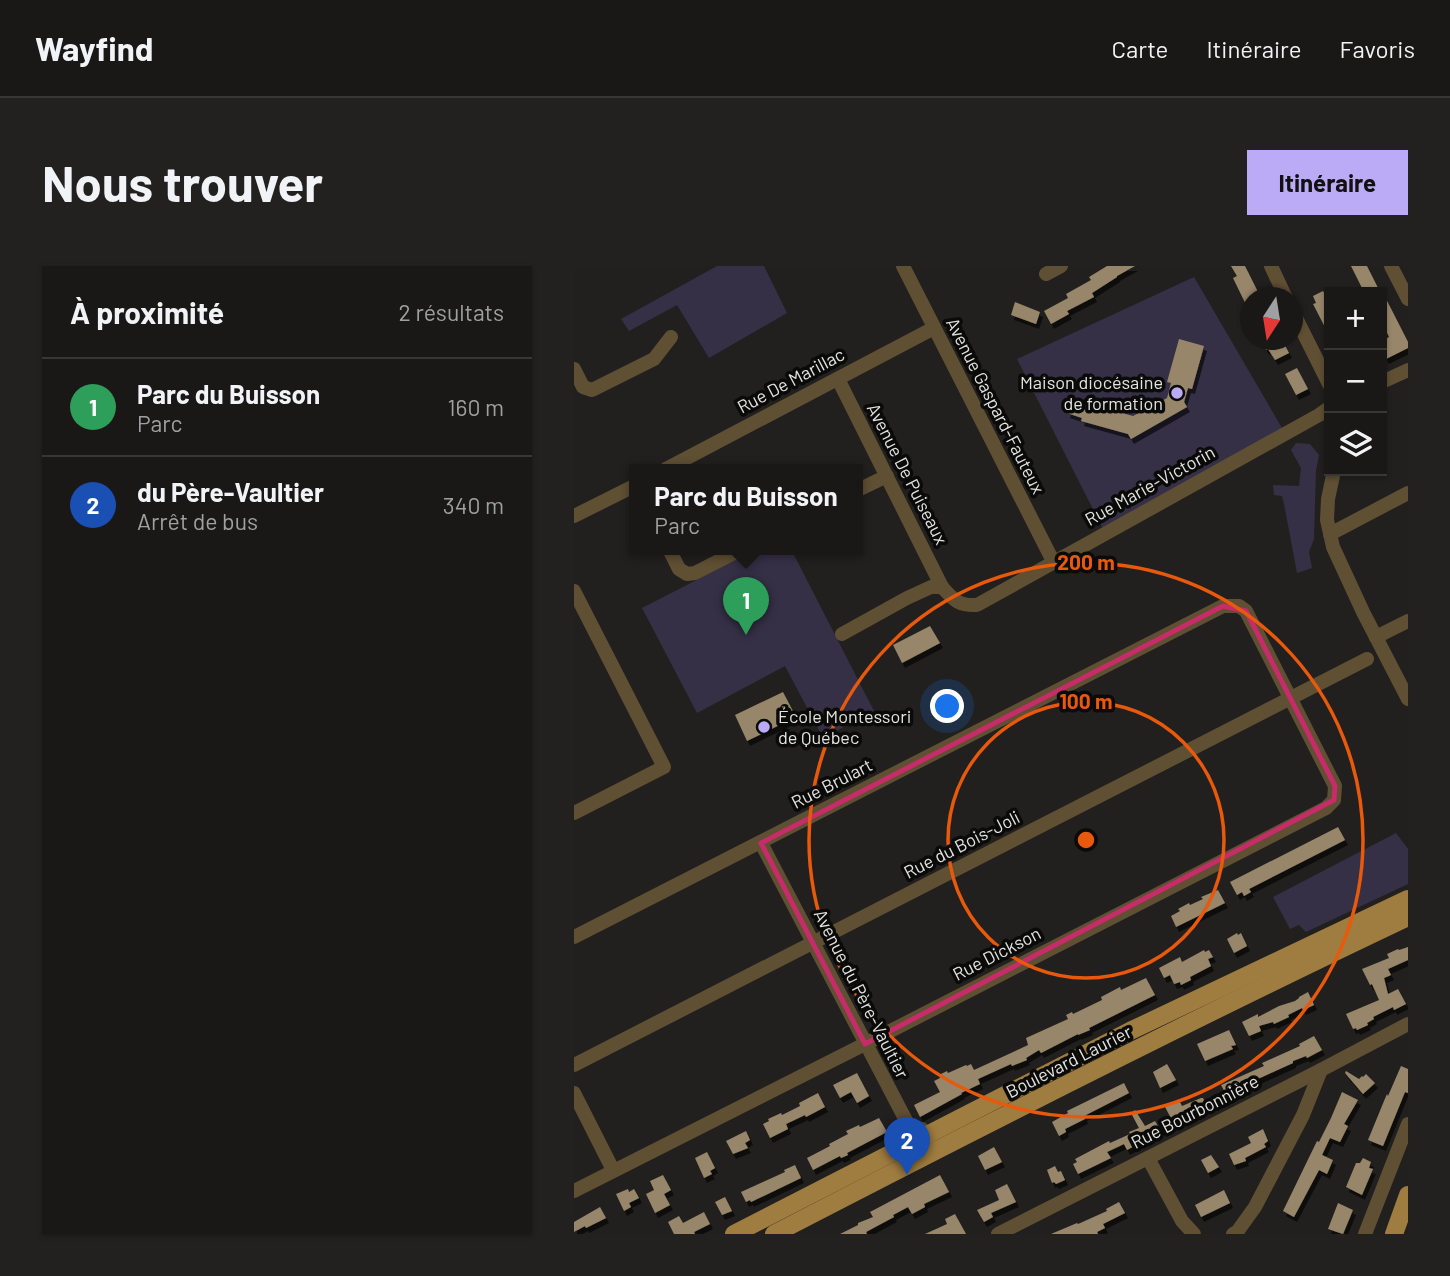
<!DOCTYPE html>
<html lang="fr">
<meta charset="utf-8">
<style>
:root{--surface:#191816;--page:#22211f;--text:#f1f3f6;--muted:#9fa0a1;--line:#373735;--accent:#bbaaf6}
body{margin:0;font-family:Barlow,sans-serif;background:var(--page);color:var(--text)}
.controls{position:absolute;right:21px;top:21px;display:grid;overflow:hidden;border-radius:0px;box-shadow:0 2px 5px #0004}
.controls button{width:63px;height:63px;display:grid;place-items:center;padding:0;border:0;border-bottom:2px solid var(--line);background:var(--surface);color:var(--text);font:35px sans-serif}
.compass{position:absolute;left:666px;top:21px;width:63px;height:63px;border-radius:50%;background:var(--surface);box-shadow:0 2px 5px #0004;rotate:192deg}
.you{position:absolute;left:374px;top:441px;width:24px;height:24px;margin:-18px;border:5px solid #fff;border-radius:50%;background:#1a73e8;box-shadow:0 0 0 10px #1a73e833}
.badge{display:grid;place-items:center;width:46px;height:46px;border-radius:50%;background:var(--accent);color:#fff;font-size:23px;font-weight:700}
.pin{position:absolute;translate:-50% -58px;filter:drop-shadow(0 2px 4px #0008)}
.pin::after{content:'';position:absolute;top:37px;width:24px;height:21px;background:inherit;clip-path:polygon(0 0,100% 0,50% 100%)}
.popup{position:absolute;left:55px;top:198px;width:234px;height:91px;box-sizing:border-box;display:grid;place-content:center;border-radius:0px;background:var(--surface);filter:drop-shadow(0 2px 5px #0005);font-size:23px;white-space:nowrap;color:var(--muted)}
.popup b{font-size:26px;color:var(--text)}
.popup::after{content:'';position:absolute;left:50%;top:100%;margin-left:-14px;border:14px solid transparent;border-top-color:var(--surface)}
.list{margin:0;padding:0;list-style:none}
h2{display:flex;justify-content:space-between;align-items:center;height:91px;margin:0;padding:0 28px;font-size:30px}
h2 small{font-size:23px;font-weight:400;color:var(--muted)}
.list li{display:grid;grid-template-columns:46px 1fr auto;gap:21px;align-items:center;box-sizing:border-box;height:98px;padding:0 28px;border-top:2px solid var(--line)}
.list b{display:block;font-size:26px;white-space:nowrap}
.list p{margin:0;font-size:23px;white-space:nowrap;color:var(--muted)}
.list em{font-size:23px;font-style:normal;color:var(--muted)}
.icon{flex:none;width:38px;height:38px;fill:none;stroke:currentColor;stroke-width:2;stroke-linecap:round;stroke-linejoin:round}
.map{position:relative;flex:none;width:834px;height:968px;overflow:hidden;border-radius:0px}
header{display:flex;align-items:center;gap:42px;box-sizing:border-box;height:98px;padding:0 35px;background:var(--surface);border-bottom:2px solid var(--line)}
header strong{font-size:33px}
nav{display:flex;gap:38px;margin-inline-start:auto;font-size:24px}
.intro{display:flex;align-items:center;justify-content:space-between;box-sizing:border-box;height:168px;padding:0 42px}
h1{margin:0;font-size:49px}
.button{padding:18px 32px;border-radius:0px;background:var(--accent);color:#111;font-size:24px;font-weight:700}
main{display:flex;gap:42px;padding:0 42px}
aside{flex:1;background:var(--surface);border-radius:0px;box-shadow:0 2px 5px #0004}
.map>svg:first-child{display:block}
</style>
<header>
<strong>Wayfind</strong>
<nav><a>Carte</a><a>Itinéraire</a><a>Favoris</a></nav>
</header>
<div class="intro"><h1>Nous trouver</h1><a class="button">Itinéraire</a></div>
<main>
<aside>
<h2>À proximité<small>2 résultats</small></h2>
<ul class="list">
<li><span class="badge" style="background:#2e9e5b">1</span><div><b>Parc du Buisson</b><p>Parc</p></div><em>160 m</em></li>
<li><span class="badge" style="background:#1a4fb4">2</span><div><b>du Père-Vaultier</b><p>Arrêt de bus</p></div><em>340 m</em></li>
</ul>
</aside>
<div class="map">
<svg width="834" height="968" viewBox="0 0 834 968">
<defs>
<filter id="shadow"><feDropShadow dx="3" dy="5" stdDeviation="0" flood-color="#0009"/></filter>
</defs>
<rect width="100%" height="100%" fill="#21201e"/>
<g fill="#353046">
<polygon points="143,0 190,0 213,47 135,92 103,39 55,65 47,53"/>
<polygon points="620,11 708,162 529,263 443,93"/>
<polygon points="722,177 736,178 745,189 742,204 740,273 735,286 738,302 723,307 710,238 708,230 700,229 699,219 725,220 727,202 717,184"/>
<polygon points="183,283 217,283 300,445 249,472 211,400 123,447 68,342"/>
<polygon points="822,567 834,583 834,618 732,666 725,659 716,663 699,631"/>
</g>
<g fill="#97866a" filter="url(#shadow)">
<polygon points="533,0 561,0 543,10 543,11 518,27 520,31 493,45 495,48 477,58 470,45 494,32 492,28 517,14 515,11"/>
<polygon points="657,0 671,0 684,26 676,30 676,47 659,12 663,10"/>
<polygon points="777,0 793,0 806,26 790,26"/>
<polygon points="749,25 755,36 755,69 739,38 742,37 739,30"/>
<polygon points="808,25 834,76 834,82 812,93 808,86 808,75 815,71 808,56"/>
<polygon points="441,36 466,46 462,58 437,49"/>
<polygon points="605,73 630,80 618,123 614,122 610,136 613,141 557,173 554,168 507,155 508,152 493,147 497,133 559,150 593,132 597,117 593,116"/>
<polygon points="693,74 708,74 715,87 701,94 694,83 692,84 688,76"/>
<polygon points="723,102 734,123 722,129 711,108"/>
<polygon points="356,360 366,377 328,397 319,379"/>
<polygon points="209,426 222,451 173,475 161,449"/>
<polygon points="764,561 771,574 675,623 677,626 670,630 668,626 663,629 656,616"/>
<polygon points="644,624 651,637 602,661 597,650 606,645 604,643 615,637 616,639 629,633 627,631"/>
<polygon points="663,667 664,669 667,667 673,680 660,687 653,673"/>
<polygon points="834,681 834,694 814,703 817,709 810,712 814,728 824,723 832,738 820,744 819,741 799,751 800,753 793,757 794,759 783,764 782,762 779,763 772,748 805,734 798,718 796,719 788,703 815,692 813,688 824,683 825,684"/>
<polygon points="630,684 631,686 635,684 639,691 634,693 637,700 616,711 617,714 607,719 606,716 600,718 596,709 590,712 585,702 606,691 608,696"/>
<polygon points="572,712 581,729 515,762 516,764 504,769 504,768 467,787 465,784 452,792 453,794 438,800 437,798 404,813 406,818 387,827 388,828 346,851 340,839 366,826 360,815 366,812 365,809 373,805 374,807 392,799 393,800 397,798 400,804 454,779 452,772 494,753 492,749 498,746 499,748 528,734 527,731 546,721 547,724"/>
<polygon points="734,726 740,739 729,744 728,742 714,749 715,751 700,758 699,756 685,760 687,765 675,770 668,756 684,748 684,751 705,740 721,735 725,732 725,731"/>
<polygon points="655,764 662,779 657,780 659,783 631,795 623,778"/>
<polygon points="740,770 748,784 733,792 732,790 719,795 719,797 686,812 665,822 666,825 653,830 647,819 690,800 688,797 726,780 725,778"/>
<polygon points="593,798 602,814 586,822 579,806"/>
<polygon points="827,800 834,803 834,827 831,826 809,880 794,874 810,835 813,828 814,830"/>
<polygon points="772,805 785,813 788,810 789,811 792,808 801,817 789,828 771,807"/>
<polygon points="283,807 295,830 283,837 277,826 266,832 259,819"/>
<polygon points="550,817 555,827 510,850 511,853 491,863 492,866 485,870 478,856 494,847 493,845"/>
<polygon points="768,826 784,834 770,858 774,860 766,876 756,872 748,889 759,894 753,908 745,904 720,951 709,945 743,875 745,876 757,852"/>
<polygon points="244,827 251,841 232,851 231,849 212,858 214,863 196,872 189,858 195,855 194,853 207,847 208,849 226,840 225,837"/>
<polygon points="627,832 629,832 632,838 631,839 632,842 623,846 622,843 598,854 591,841 605,834 608,840"/>
<polygon points="561,844 571,860 581,855 587,865 565,875 566,877 553,884 550,878 533,886 537,892 504,908 499,898 503,896 501,893 535,875 536,877 556,868 555,866 565,862 557,847"/>
<polygon points="305,852 313,866 273,887 274,889 267,892 266,890 262,892 239,904 233,892 256,880 255,878 274,868 272,865 285,859 286,861"/>
<polygon points="689,863 694,875 690,878 692,881 671,892 672,895 660,899 655,888 677,877 674,871"/>
<polygon points="172,865 176,874 171,877 174,882 159,888 152,875"/>
<polygon points="420,881 428,896 411,904 404,890"/>
<polygon points="133,886 141,902 136,905 138,908 130,912 121,892"/>
<polygon points="637,889 645,901 634,907 627,894"/>
<polygon points="789,892 797,896 795,902 799,903 788,929 772,921 782,897 786,897"/>
<polygon points="221,899 227,912 177,936 176,934 172,936 167,926 211,906 210,904"/>
<polygon points="481,900 484,906 487,905 491,914 482,918 480,916 478,917 473,904"/>
<polygon points="89,909 97,924 90,928 96,939 81,947 72,928 80,924 76,915"/>
<polygon points="366,909 375,926 350,938 351,941 338,948 334,941 319,949 320,951 292,966 293,968 266,968 284,959 284,957 299,951 296,946"/>
<polygon points="433,918 442,936 417,947 419,951 410,956 403,944 425,934 421,924"/>
<polygon points="54,923 55,926 60,923 65,932 55,937 57,941 50,945 42,928"/>
<polygon points="650,924 656,937 627,951 621,939"/>
<polygon points="151,931 158,945 148,949 141,936"/>
<polygon points="545,936 551,947 529,958 531,962 523,966 524,968 477,968 503,957 504,958 533,945 532,943"/>
<polygon points="764,937 779,944 769,968 754,963"/>
<polygon points="26,941 32,952 12,962 11,960 0,966 0,956"/>
<polygon points="130,946 136,958 120,966 121,968 100,968 94,956 105,950 109,957"/>
<polygon points="381,948 392,968 351,968 373,958 371,953"/>
</g>
<g fill="none" stroke-linecap="round" stroke-linejoin="round">
<g stroke="#5f4f33" stroke-width="14">
<polyline points="329,0 480,297"/>
<polyline points="697,0 712,32"/>
<polyline points="817,0 834,33"/>
<polyline points="472,8 487,0"/>
<polyline points="718,44 755,118"/>
<polyline points="0,103 9,121 18,124 80,93 97,71"/>
<polyline points="264,113 368,321"/>
<polyline points="808,116 834,104"/>
<polyline points="92,203 360,62"/>
<polyline points="760,205 754,233 753,254 759,281 789,346 834,433"/>
<polyline points="284,224 313,210"/>
<polyline points="0,250 60,220"/>
<polyline points="756,268 834,227"/>
<polyline points="95,283 105,303 113,308 121,307 168,283"/>
<polyline points="0,325 90,501 0,547"/>
<path d="M268 368 333 332 357 321H368C380 334 384 340 403 339L745 149 755 142"/>
<polyline points="802,371 834,355"/>
<polyline points="187,577 337,864 348,863 354,875"/>
<polyline points="0,671 649,340 665,340 672,345 761,520 760,534 752,542 291,778 0,925"/>
<polyline points="0,799 793,393"/>
<polyline points="0,827 39,904"/>
<polyline points="574,892 608,955 620,968"/>
<polyline points="424,968 747,804 834,758"/>
<polyline points="659,968 663,966 681,941 729,849 747,804"/>
<polyline points="791,968 834,858"/>
</g>
<g stroke="#9f7c3f" stroke-width="18">
<polyline points="160,968 556,765 834,633"/>
<path d="M200 968C410 859 621 752 834 651"/>
<polyline points="820,968 834,929"/>
</g>
</g>
<path fill="none" stroke="#c52c68" stroke-width="5" stroke-linejoin="round" d="M649 340 672 345 761 520 760 534 291 778 187 577Z"/>
<g fill="none" stroke="#e8590c" stroke-width="3.5">
<circle cx="512" cy="574" r="138"/>
<circle cx="512" cy="574" r="277"/>
</g>
<g fill="#bbaaf6" stroke="#0a0a09" stroke-width="2.5">
<circle cx="603" cy="127" r="7"/>
<circle cx="190" cy="461" r="7"/>
</g>
<g text-anchor="middle" stroke-width="7" stroke-linejoin="round" paint-order="stroke">
<g font-size="18" fill="#e4e3e1" stroke="#0a0a09">
<text transform="translate(217 115) rotate(-28)" y="6">Rue De Marillac</text>
<text transform="translate(421 140) rotate(63)" y="6">Avenue Gaspard-Fauteux</text>
<text transform="translate(333 208) rotate(63)" y="6">Avenue De Puiseaux</text>
<text transform="translate(576 220) rotate(-29)" y="6">Rue Marie-Victorin</text>
<text transform="translate(258 518) rotate(-27)" y="6">Rue Brulart</text>
<text transform="translate(388 579) rotate(-27)" y="6">Rue du Bois-Joli</text>
<text transform="translate(423 688) rotate(-27)" y="6">Rue Dickson</text>
<text transform="translate(287 728) rotate(63)" y="6">Avenue du Père-Vaultier</text>
<text transform="translate(495 796) rotate(-27)" y="6">Boulevard Laurier</text>
<text transform="translate(621 846) rotate(-27)" y="6">Rue Bourbonnière</text>
</g>
<g font-size="18" fill="#e4e3e1" stroke="#0a0a09" text-anchor="end">
<text x="589" y="123">Maison diocésaine<tspan x="589" dy="21">de formation</tspan></text>
<text x="204" y="457" text-anchor="start">École Montessori<tspan x="204" dy="21">de Québec</tspan></text>
</g>
</g>
<circle cx="512" cy="574" r="10" fill="#e8590c" stroke="#0a0a09" stroke-width="3.5"/>
<g font-size="21" text-anchor="middle" font-weight="bold" fill="#e8590c" stroke="#0a0a09" stroke-width="7" stroke-linejoin="round" paint-order="stroke">
<text x="512" y="304">200 m</text>
<text x="512" y="443">100 m</text>
</g>
</svg>
<div class="controls">
<button>+</button>
<button>−</button>
<button><svg class="icon" aria-label="layers" viewBox="0 0 24 24"><path d="M12 4l9 5-9 5-9-5zM3 14l9 5 9-5"/></svg></button>
</div>
<svg class="compass" viewBox="-18 -18 36 36"><path d="M0-13l5 13h-10z" fill="#e53935"/><path d="M0 13l5-13h-10z" fill="#9fa0a1"/></svg>
<div class="you"></div>
<div class="pin badge" style="left:172px;top:369px;background:#2e9e5b">1</div>
<div class="popup"><b>Parc du Buisson</b>Parc</div>
<div class="pin badge" style="left:333px;top:909px;background:#1a4fb4">2</div>
</div>
</main>
